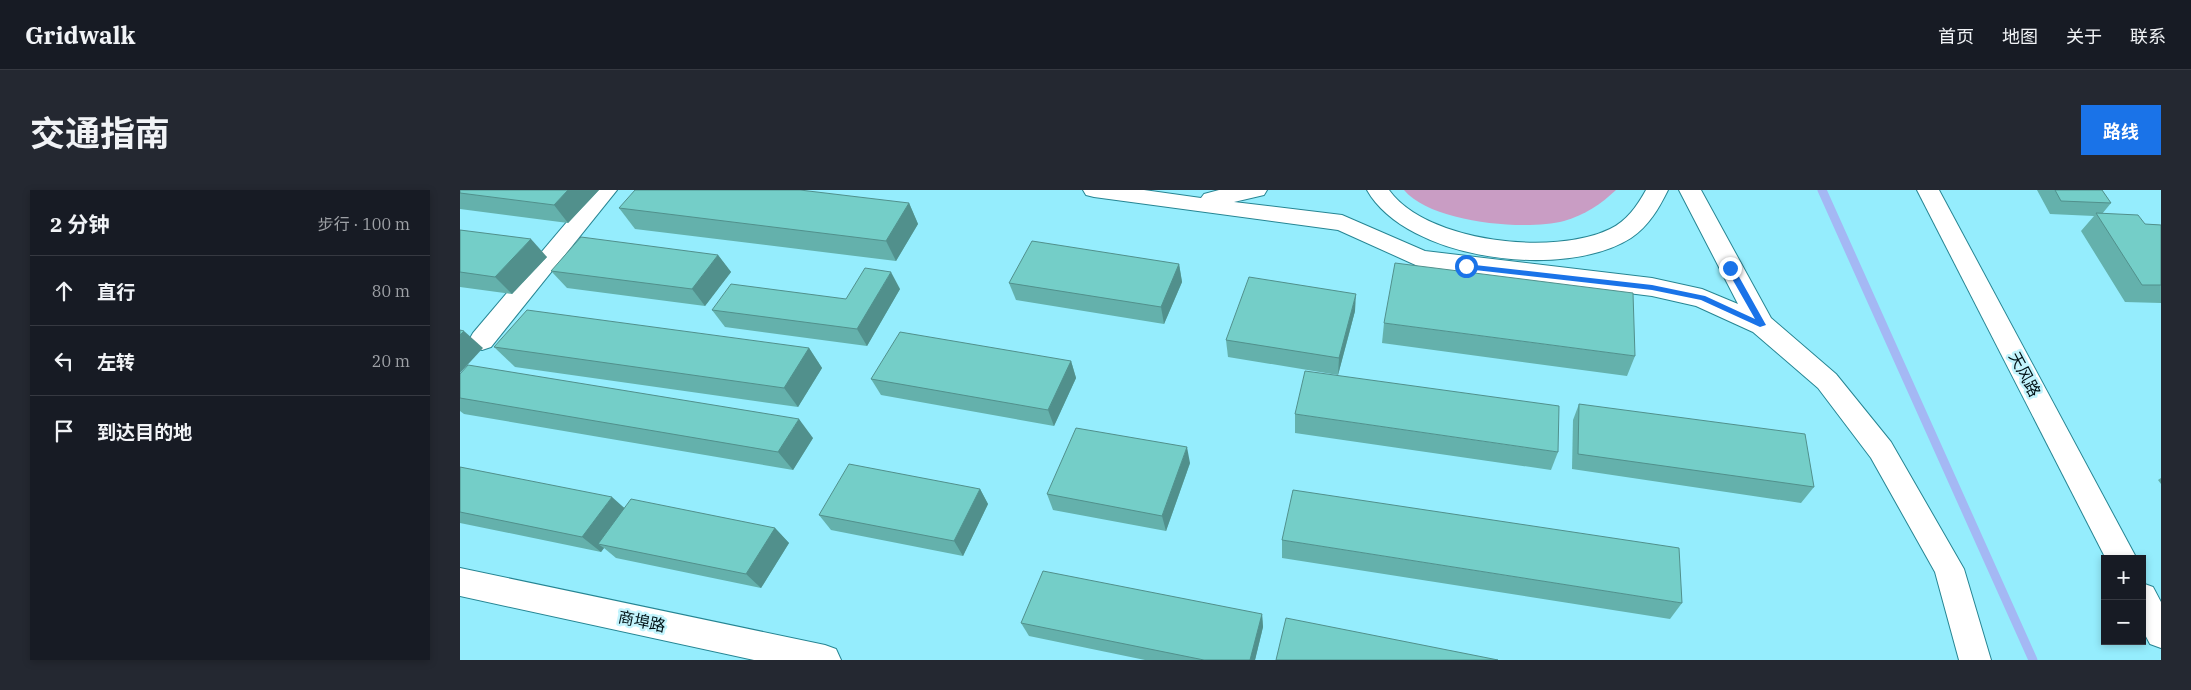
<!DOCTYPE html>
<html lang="zh">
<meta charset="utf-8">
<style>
:root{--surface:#171b24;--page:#242831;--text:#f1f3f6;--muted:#9ea1a6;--line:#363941;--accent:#1a73e8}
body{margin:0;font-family:"IBM Plex Serif","Noto Sans SC",serif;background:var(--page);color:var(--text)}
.controls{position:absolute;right:15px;bottom:15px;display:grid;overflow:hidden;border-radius:0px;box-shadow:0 2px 8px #0003}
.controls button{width:45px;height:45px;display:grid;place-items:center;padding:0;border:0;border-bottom:1px solid var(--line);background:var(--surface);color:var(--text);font:25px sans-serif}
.stop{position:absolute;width:15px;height:15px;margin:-11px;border:4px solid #1a73e8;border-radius:50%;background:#fff}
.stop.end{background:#1a73e8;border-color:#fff;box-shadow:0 1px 5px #0008}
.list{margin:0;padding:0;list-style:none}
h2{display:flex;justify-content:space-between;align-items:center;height:65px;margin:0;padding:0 20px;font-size:21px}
h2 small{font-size:16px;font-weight:400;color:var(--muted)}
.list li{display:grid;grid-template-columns:32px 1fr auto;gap:15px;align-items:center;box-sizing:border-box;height:70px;padding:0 20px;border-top:1px solid var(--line)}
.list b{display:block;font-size:19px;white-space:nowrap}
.list em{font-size:16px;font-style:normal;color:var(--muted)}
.icon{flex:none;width:28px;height:28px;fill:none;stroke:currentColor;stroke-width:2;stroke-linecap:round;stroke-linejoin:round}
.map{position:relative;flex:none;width:1701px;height:470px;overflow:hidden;border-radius:0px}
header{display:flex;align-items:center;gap:30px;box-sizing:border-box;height:70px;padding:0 25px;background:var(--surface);border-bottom:1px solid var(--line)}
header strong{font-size:24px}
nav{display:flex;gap:28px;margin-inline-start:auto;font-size:18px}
.intro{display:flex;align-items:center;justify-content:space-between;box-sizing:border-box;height:120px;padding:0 30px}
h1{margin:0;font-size:35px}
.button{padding:12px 22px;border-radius:0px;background:var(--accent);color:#fff;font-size:18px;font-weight:700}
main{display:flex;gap:30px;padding:0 30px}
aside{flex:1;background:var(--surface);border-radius:0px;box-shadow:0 2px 8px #0003}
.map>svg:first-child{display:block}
</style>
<header>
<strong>Gridwalk</strong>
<nav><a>首页</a><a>地图</a><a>关于</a><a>联系</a></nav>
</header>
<div class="intro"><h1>交通指南</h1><a class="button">路线</a></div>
<main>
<aside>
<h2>2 分钟<small>步行 · 100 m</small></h2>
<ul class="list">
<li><svg class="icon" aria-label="ahead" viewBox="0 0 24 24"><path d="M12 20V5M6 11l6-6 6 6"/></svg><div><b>直行</b></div><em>80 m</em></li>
<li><svg class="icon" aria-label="left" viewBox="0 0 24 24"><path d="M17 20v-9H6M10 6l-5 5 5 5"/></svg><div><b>左转</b></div><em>20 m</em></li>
<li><svg class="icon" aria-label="arrive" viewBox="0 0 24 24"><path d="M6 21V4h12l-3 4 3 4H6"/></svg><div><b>到达目的地</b></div></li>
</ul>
</aside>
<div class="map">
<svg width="1701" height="470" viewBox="0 0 1701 470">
<rect width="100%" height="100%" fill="#95edfd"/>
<path fill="#c99dc4" d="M944 0H1156C1141 14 1125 25 1104 31 1064 41 972 33 944 0Z"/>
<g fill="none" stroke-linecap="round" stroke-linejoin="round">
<polyline stroke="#a4b8f4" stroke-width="9" points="1362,0 1573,470"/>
<g stroke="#268593" stroke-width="2">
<g id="minor">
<polygon points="134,0 157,0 31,157 22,160 13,157 9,150 13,143"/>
<polygon points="0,378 365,455 376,459 381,470 294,470 0,406"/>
</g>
</g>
<g stroke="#268593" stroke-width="2">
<g id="tertiary">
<polygon points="1457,0 1479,0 1677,369 1646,369"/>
<polygon points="1682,393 1693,397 1701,412 1701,458 1690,454 1682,439"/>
</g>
</g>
<g stroke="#268593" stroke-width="2">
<g id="secondary">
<polygon points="623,0 684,0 741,8 744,4 759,0 807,0 804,5 774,12 882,25 965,61 1192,88 1242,99 1278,114 1219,0 1241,0 1311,128 1376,184 1431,252 1504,379 1531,470 1499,470 1475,382 1411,268 1358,198 1293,142 1236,116 1192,106 960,77 878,40 634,7 626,5"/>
<path d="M907 0H929C967 53 1095 66 1150 39 1167 31 1177 16 1186 0H1208C1199 18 1189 36 1171 48 1106 90 947 71 907 0Z"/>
</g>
</g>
<use href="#minor" fill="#fff" fill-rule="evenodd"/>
<use href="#tertiary" fill="#fff" fill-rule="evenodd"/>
<use href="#secondary" fill="#fff" fill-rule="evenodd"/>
</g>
<g fill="#64b1ac">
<polygon points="0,0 139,0 108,33 0,19"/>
<polygon points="1577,0 1642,0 1651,13 1642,24 1685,34 1701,35 1701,113 1665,112 1621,41 1634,26 1590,24"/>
<polygon points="449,13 458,34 436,71 175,39 159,18"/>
<polygon points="0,40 87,67 52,104 0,97"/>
<polygon points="258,65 271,82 245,116 107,98 91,81"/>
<polygon points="719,74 722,92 704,134 556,110 549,93"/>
<polygon points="440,99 407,156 265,137 252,120 386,109"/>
<polygon points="895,121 878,185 768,167 766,150"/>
<polygon points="924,133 1175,166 1167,186 922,153"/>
<polygon points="34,157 349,158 362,178 338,217 55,177"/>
<polygon points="611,171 616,188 594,236 421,205 411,189"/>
<polygon points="0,184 353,248 333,280 4,224 0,221"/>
<polygon points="1119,214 1354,297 1341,313 1112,279 1113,230"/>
<polygon points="835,224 1098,262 1091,280 835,243"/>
<polygon points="730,273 706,341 593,320 587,304"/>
<polygon points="0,277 165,318 315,338 329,353 301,398 156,368 144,358 141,362 0,333"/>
<polygon points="1701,288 1701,294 1698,290"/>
<polygon points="520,299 528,314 503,366 371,340 359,325"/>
<polygon points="822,350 1222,413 1210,429 822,368"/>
<polygon points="802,424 803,437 795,470 685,470 569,446 561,433"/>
</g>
<g fill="#51908c">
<polygon points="108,0 139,0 108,33 94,15"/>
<polygon points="449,13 458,34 436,71 426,51"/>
<polygon points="71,49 87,67 52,104 35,87"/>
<polygon points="258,65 271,82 245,116 232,99"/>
<polygon points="719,74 722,92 704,134 701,117"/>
<polygon points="431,82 440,99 407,156 397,139"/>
<polygon points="896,104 895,121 878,185 879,168"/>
<polygon points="4,141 23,158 0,183 0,145"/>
<polygon points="349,158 362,178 338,217 324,198"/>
<polygon points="611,171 616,188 594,236 588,220"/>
<polygon points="339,229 353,248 333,280 318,262"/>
<polygon points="727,257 730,273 706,341 702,326"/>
<polygon points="520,299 528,314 503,366 494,351"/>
<polygon points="152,307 170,323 138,354 144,358 141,362 122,347"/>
<polygon points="315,338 329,353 301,398 286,384"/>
<polygon points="802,424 803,437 795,470 790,470"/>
</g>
<g fill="#74cec8" stroke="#51908c">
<polygon points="0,0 108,0 94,15 0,3"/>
<polygon points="175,0 340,0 449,13 426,51 159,18"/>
<polygon points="1595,0 1642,0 1651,13 1601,11"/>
<polygon points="1636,23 1678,25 1685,34 1701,35 1701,95 1682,95"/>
<polygon points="0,40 71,49 35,87 0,82"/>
<polygon points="121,47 258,65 232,99 91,81"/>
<polygon points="572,51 719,74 701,117 549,93"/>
<polygon points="935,73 1173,103 1175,166 924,133"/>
<polygon points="405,78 431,82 397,139 252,120 271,94 386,109"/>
<polygon points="789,87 896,104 879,168 766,150"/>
<polygon points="67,120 349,158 324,198 34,157"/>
<polygon points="0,140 4,141 0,145"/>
<polygon points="440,142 611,171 588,220 411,189"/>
<polygon points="8,175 339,229 318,262 0,208 0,184"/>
<polygon points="845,181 1099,216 1098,262 835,224"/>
<polygon points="1119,214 1345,244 1354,297 1118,264"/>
<polygon points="616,238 727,257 702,326 587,304"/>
<polygon points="389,274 520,299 494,351 359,325"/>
<polygon points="0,277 152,307 122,347 0,322"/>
<polygon points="833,300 1219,358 1222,413 822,350"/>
<polygon points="171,309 315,338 286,384 138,354"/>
<polygon points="583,381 802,424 790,470 744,470 561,433"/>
<polygon points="826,428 1038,470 816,470"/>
</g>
<polygon fill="#1a73e8" points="1006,74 1192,95 1245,106 1295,129 1266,78 1270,75 1273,76 1306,135 1300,137 1241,110 1192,100 1006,79 1002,76"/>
<g text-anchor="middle" stroke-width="5" stroke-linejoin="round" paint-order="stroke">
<g font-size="16" fill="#001115" stroke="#c3f4fd">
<text transform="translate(1565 184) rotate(62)" y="6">天风路</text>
<text transform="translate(182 431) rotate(12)" y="6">商埠路</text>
</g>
</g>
</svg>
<div class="controls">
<button>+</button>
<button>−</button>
</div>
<div class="stop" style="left:1006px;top:76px"></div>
<div class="stop end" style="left:1270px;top:78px"></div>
</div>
</main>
